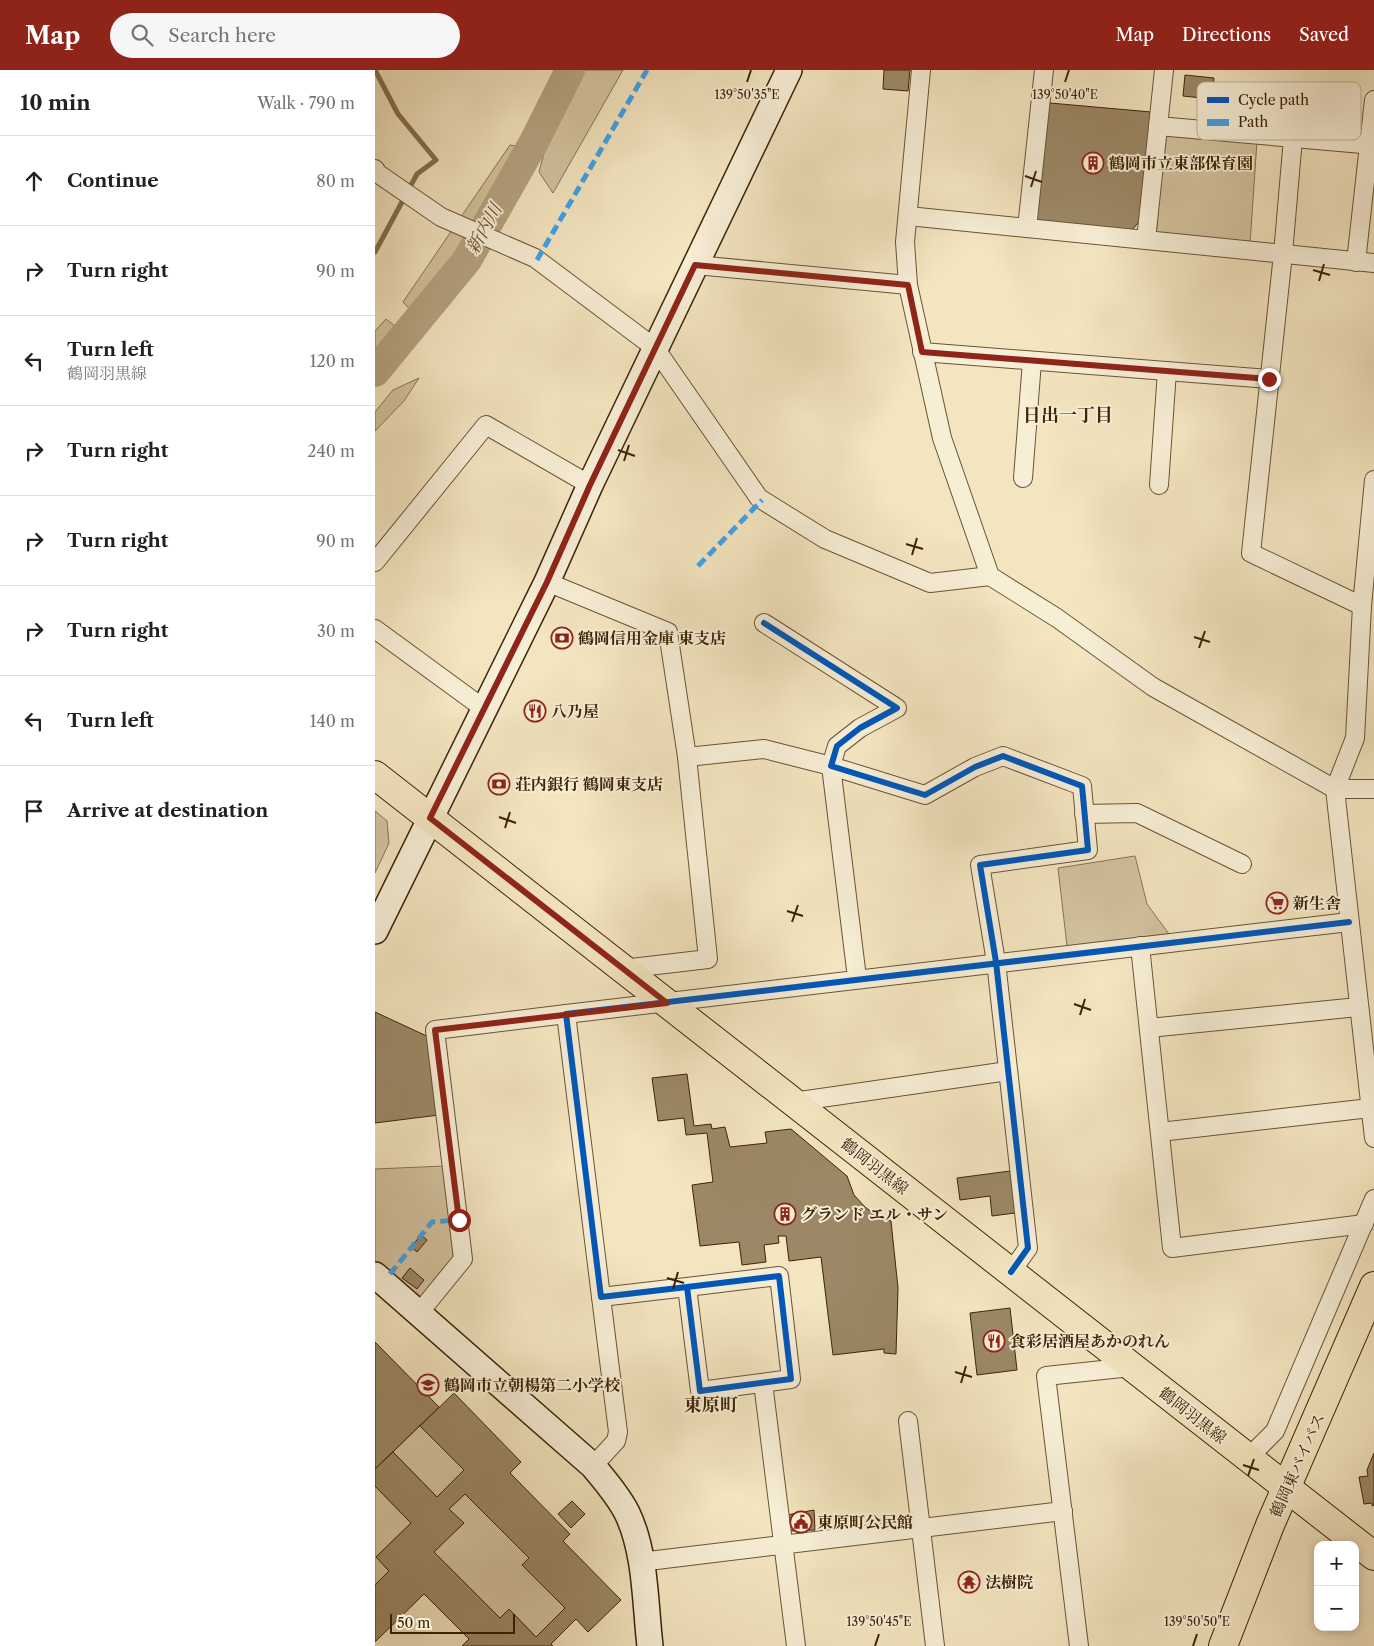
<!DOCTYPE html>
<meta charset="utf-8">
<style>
:root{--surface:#fff;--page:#f6f6f6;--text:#222;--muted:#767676;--line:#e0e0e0;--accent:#8f2418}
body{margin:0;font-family:"Libre Caslon Text","Noto Serif JP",serif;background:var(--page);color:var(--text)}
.controls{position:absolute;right:15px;bottom:15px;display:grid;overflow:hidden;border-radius:10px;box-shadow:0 2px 8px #0003}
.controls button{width:45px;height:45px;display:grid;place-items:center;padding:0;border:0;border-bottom:1px solid var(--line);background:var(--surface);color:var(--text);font:25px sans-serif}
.scale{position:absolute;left:15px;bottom:12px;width:125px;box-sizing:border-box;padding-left:5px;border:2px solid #3d2404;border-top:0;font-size:14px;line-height:18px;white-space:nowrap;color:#3d2404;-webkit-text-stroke:4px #f7eed6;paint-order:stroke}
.stop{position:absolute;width:15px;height:15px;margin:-11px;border:4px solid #8f2418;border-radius:50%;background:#fff}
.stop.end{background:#8f2418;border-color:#fff;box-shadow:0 1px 5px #0008}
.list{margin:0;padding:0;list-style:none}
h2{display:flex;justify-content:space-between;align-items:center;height:65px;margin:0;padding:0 20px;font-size:21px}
h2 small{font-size:16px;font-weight:400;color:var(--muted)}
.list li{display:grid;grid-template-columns:32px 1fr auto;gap:15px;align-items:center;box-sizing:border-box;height:90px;padding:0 20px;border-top:1px solid var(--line)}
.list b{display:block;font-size:19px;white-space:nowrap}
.list p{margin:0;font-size:16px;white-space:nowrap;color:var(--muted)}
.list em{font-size:16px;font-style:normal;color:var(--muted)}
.icon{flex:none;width:28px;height:28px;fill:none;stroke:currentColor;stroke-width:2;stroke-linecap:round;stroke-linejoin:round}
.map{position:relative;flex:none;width:999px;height:1576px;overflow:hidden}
header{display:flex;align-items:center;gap:30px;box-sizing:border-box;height:70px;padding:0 25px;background:var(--accent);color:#fff}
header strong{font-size:24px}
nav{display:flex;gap:28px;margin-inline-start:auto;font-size:18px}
.search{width:350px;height:45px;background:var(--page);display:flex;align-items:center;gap:12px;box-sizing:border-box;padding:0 18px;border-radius:28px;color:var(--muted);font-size:19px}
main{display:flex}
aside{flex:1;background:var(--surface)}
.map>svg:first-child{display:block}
</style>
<header>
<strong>Map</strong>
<div class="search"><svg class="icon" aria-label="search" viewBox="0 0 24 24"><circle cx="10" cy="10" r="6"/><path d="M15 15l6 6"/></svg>Search here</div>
<nav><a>Map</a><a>Directions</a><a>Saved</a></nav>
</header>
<main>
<aside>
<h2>10 min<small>Walk · 790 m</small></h2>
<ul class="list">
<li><svg class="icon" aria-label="ahead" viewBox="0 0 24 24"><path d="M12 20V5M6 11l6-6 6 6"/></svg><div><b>Continue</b></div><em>80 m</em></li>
<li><svg class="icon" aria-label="right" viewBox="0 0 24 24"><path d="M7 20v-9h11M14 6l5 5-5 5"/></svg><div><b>Turn right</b></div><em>90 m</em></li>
<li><svg class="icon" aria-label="left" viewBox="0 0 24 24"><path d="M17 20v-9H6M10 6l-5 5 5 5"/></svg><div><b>Turn left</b><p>鶴岡羽黒線</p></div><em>120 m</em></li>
<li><svg class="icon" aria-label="right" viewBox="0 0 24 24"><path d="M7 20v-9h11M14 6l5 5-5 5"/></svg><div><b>Turn right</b></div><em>240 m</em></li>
<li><svg class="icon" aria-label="right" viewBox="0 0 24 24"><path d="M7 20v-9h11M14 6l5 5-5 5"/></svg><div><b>Turn right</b></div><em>90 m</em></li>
<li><svg class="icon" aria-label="right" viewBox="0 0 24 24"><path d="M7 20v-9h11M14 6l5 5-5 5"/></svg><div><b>Turn right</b></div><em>30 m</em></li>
<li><svg class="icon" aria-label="left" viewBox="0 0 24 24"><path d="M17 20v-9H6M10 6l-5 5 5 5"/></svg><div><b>Turn left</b></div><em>140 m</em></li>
<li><svg class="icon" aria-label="arrive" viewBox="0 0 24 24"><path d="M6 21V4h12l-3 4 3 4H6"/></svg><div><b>Arrive at destination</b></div></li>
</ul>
</aside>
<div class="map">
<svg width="999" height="1576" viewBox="0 0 999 1576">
<rect width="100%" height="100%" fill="#f3e5c0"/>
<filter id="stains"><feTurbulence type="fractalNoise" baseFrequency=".004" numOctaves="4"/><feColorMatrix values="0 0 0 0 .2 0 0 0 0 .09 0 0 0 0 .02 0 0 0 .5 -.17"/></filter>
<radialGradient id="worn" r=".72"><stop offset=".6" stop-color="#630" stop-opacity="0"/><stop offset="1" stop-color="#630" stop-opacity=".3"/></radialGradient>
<g fill="#d4c4a0" stroke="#887452">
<polygon points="210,0 248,0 178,123 164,102 173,68"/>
<polygon points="790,64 882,71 875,174 781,165"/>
<polygon points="135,75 146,77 78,200 40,245 28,232"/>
<polygon points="11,249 25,260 0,291 0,261"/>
<polygon points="44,308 29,331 0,361 0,342 18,320"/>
<polygon points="0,741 12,751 14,773 0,803"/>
<polygon points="760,786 772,834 794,864 692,876 683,798"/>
<polygon points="69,1096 80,1190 44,1234 0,1194 0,1099"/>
<polygon points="45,1356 89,1400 62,1427 18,1382"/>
<polygon points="0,1416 36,1453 1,1487 14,1501 0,1515"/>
<polygon points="90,1424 154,1488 147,1495 190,1538 161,1567 134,1539 125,1548 59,1482 88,1453 74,1439"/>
</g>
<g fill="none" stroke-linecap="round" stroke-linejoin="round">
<polyline stroke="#85704e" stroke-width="5" points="0,182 42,104 61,90 23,44 0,0"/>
<polyline stroke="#b5a380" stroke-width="30" points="0,302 92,190 159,72 195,0"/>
</g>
<g fill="#9c8866" stroke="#3d2404" fill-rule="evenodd">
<polygon points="509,0 535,0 533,21 508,19"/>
<polygon points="810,5 839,8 837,29 808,26"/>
<polygon points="675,33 776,42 764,152 757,160 665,153 658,144"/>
<polygon points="0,942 56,968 64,1045 0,1053"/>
<polygon points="312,1004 319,1056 336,1054 337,1059 350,1057 355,1077 392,1073 390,1062 416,1059 472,1106 479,1125 490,1137 502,1146 516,1151 523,1218 521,1284 509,1283 509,1279 458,1285 446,1187 414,1191 411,1166 403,1166 404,1173 389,1175 391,1192 367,1195 364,1172 325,1176 317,1115 338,1112 332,1063 311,1065 309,1048 283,1051 277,1008"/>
<polygon points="635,1101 640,1143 617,1146 615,1126 585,1130 582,1108"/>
<polygon points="46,1165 52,1170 42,1182 36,1177"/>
<polygon points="35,1198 49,1210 42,1219 27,1208"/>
<polygon points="635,1238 642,1300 602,1305 595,1243"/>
<polygon points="0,1272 64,1337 1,1398 0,1396"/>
<path d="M79 1323 146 1392 135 1403 195 1464 188 1471 246 1530 213 1562 201 1549 176 1574 178 1576H87L94 1569 49 1524 0 1572V1515L14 1501 1 1487 36 1453 0 1416V1399L18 1382 62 1427 89 1400 45 1356ZM90 1424 154 1488 147 1495 190 1538 161 1567 134 1539 125 1548 59 1482 89 1453 74 1439Z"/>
<polygon points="999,1383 999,1435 997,1436 997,1433 989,1434 984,1407 993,1406 992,1400"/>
<polygon points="197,1431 210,1444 196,1458 183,1444"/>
<polygon points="439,1440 440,1460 413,1461 412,1445"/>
</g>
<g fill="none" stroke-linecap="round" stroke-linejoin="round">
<g stroke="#6a5433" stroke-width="20">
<g id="street">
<polyline points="546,0 530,172 533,215 567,368 615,506 682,548 778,617 960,719 999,719"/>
<polyline points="783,56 999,75"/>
<polyline points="918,68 908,184 876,483 987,536"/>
<polyline points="0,99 2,103 66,147 160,188 280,278 384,428 450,469 555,513 615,506"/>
<polyline points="533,146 999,193"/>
<polyline points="652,158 669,0"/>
<polyline points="771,170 789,0"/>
<polyline points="981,192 999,30"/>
<polyline points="321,195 533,215"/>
<polyline points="547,282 894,309"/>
<polyline points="648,408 657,291"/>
<polyline points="999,410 987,536 980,668 960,719 999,1068"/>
<polyline points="784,415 792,301"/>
<polyline points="0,492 111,355 215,415"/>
<polyline points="172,512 293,562 312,687 389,679 456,696 482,908"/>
<polyline points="389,553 522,638 485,658 462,676 456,696 550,725 600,697 628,686 707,716 713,780 605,795 621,892 653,1178 636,1202"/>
<polyline points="0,559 108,638"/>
<polyline points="709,744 762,743 867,794"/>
<polyline points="765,876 797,1178 989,1154"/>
<polyline points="248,899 333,889 312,687"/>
<polyline points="774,958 983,937"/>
<polyline points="418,1032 633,1001"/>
<polyline points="785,1062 995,1038"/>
<polyline points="312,1217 404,1206 416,1309 325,1321 312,1217 226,1227 191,944 974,852"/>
<polyline points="44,1243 88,1189 60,960 191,944"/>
<polyline points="388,1313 421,1576"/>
<polyline points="533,1351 560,1576"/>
<polyline points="873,1388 900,1361 999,1129"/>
<polyline points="218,1396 241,1371 243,1362 226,1227"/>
<polyline points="265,1492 688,1441"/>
<polyline points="704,1576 671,1306 756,1297"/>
</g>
</g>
<g stroke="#3d2404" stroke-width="28">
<g id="secondary">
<polyline points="0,861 172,512 215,415 414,0"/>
<path d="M0 1205 218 1396C230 1411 243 1425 252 1443 271 1482 270 1533 275 1576"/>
</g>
</g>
<g stroke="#3d2404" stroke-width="30">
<polyline id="primary" points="0,705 999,1486"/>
</g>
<g stroke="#3d2404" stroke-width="30">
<polyline id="highway" points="848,1576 895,1455 999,1216"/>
</g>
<use href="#street" stroke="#f7eed6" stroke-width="18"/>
<use href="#secondary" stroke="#f7eed6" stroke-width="25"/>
<use href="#primary" stroke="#f3e5c0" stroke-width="28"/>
<use href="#highway" stroke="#f3e5c0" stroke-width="28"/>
<g stroke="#3fa2e9" stroke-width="5" stroke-dasharray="10 5" stroke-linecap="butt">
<polyline points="162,190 272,0"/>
<polyline points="323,496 387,430"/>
<polyline points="15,1204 57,1152 83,1150"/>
</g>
<g stroke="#f7eed6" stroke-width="9">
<g id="cycleway">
<polyline points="389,553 522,638 485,658 462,676 456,696 550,725 600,697 628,686 707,716 713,780 605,795 621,892 653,1178 636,1202"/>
<polyline points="312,1217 404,1206 416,1309 325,1321 312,1217 226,1227 191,944 974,852"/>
</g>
</g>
<use href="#cycleway" stroke="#0057b8" stroke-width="6"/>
</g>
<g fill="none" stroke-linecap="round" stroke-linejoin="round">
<polyline stroke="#8f2418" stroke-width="6" points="84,1150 60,960 292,933 55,748 172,512 215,415 320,195 533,215 547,282 894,309"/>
</g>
<path fill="none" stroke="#3d2404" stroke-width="2" d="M372 12 376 0M690 12 694 0M650 106 667 112M656 117 661 101M938 200 955 205M944 211 949 194M243 380 260 386M249 391 254 375M531 474 548 479M537 485 542 468M819 567 835 572M824 578 830 561M124 747 141 753M130 758 135 742M412 841 428 846M417 852 423 835M699 934 716 940M705 945 710 929M292 1208 309 1213M298 1219 303 1202M580 1302 597 1307M586 1313 591 1296M868 1395 884 1400M873 1406 879 1389M500 1576 504 1564M818 1576 822 1564"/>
<defs>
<g id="building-ring" transform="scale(1.125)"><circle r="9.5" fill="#f7eed6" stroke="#8f2418" stroke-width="1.5"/><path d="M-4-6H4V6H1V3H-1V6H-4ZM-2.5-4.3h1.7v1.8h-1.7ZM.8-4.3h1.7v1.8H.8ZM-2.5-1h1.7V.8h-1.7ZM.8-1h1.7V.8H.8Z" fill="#8f2418"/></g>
<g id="bank-ring" transform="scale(1.125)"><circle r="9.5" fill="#f7eed6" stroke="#8f2418" stroke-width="1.5"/><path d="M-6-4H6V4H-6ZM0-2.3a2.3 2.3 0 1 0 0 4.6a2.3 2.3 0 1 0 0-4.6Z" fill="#8f2418"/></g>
<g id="restaurant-ring" transform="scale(1.125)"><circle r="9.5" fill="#f7eed6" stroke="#8f2418" stroke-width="1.5"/><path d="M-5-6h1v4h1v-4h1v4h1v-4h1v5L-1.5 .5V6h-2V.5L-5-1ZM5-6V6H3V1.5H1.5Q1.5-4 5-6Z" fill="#8f2418"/></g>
<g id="supermarket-ring" transform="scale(1.125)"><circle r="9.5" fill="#f7eed6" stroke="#8f2418" stroke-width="1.5"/><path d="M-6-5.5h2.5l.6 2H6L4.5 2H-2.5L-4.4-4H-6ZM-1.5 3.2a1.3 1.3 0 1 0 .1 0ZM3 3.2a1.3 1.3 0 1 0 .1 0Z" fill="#8f2418"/></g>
<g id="school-ring" transform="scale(1.125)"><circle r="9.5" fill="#f7eed6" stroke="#8f2418" stroke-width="1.5"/><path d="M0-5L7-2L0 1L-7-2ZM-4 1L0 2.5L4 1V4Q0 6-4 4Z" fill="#8f2418"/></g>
<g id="civic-ring" transform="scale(1.125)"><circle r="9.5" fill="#f7eed6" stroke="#8f2418" stroke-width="1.5"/><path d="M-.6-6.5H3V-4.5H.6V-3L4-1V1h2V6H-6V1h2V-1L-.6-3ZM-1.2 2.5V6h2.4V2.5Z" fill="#8f2418"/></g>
<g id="temple-ring" transform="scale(1.125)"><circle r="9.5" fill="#f7eed6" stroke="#8f2418" stroke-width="1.5"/><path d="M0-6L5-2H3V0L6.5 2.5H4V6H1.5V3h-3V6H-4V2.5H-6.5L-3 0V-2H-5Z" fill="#8f2418"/></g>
</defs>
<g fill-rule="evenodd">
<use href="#building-ring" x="718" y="93"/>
<use href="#bank-ring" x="187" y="568"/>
<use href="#restaurant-ring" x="160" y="641"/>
<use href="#bank-ring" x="124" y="714"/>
<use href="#supermarket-ring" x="902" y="833"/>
<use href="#building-ring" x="410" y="1144"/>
<use href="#restaurant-ring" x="619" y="1271"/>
<use href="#school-ring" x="53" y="1315"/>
<use href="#civic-ring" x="426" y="1452"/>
<use href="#temple-ring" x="594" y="1512"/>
</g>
<g text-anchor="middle" stroke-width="4" stroke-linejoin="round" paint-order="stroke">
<g font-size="16" font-weight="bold" fill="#3d2404" stroke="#f7eed6" text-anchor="start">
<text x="734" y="99">鶴岡市立東部保育園</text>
<text x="203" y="574">鶴岡信用金庫 東支店</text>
<text x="176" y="647">八乃屋</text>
<text x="140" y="720">荘内銀行 鶴岡東支店</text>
<text x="918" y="839">新生舎</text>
<text x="426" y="1150">グランド エル・サン</text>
<text x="635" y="1277">食彩居酒屋あかのれん</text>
<text x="69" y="1321">鶴岡市立朝楊第二小学校</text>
<text x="442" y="1458">東原町公民館</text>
<text x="610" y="1518">法樹院</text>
</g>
<g font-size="16" fill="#3d2404" stroke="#f7eed6">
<text transform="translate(500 1096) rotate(38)" y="6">鶴岡羽黒線</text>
<text transform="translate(818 1345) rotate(38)" y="6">鶴岡羽黒線</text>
<text transform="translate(922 1395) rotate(-66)" y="6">鶴岡東バイパス</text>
</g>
<g font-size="18" font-style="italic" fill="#67502f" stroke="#f7eed6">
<text transform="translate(109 159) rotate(-61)" y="6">新内川</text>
</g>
<g font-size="18" font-weight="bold" fill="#3d2404" stroke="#f7eed6">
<text x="693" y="351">日出一丁目</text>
<text x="336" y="1341">東原町</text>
</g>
</g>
<rect x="822" y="12" width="164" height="58" rx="8" fill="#f7eed6" stroke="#bfb197" stroke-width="1"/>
<rect x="832" y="27" width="22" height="6" fill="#0057b8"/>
<rect x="832" y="49" width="22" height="7" fill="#3fa2e9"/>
<g font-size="14" fill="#3d2404">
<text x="863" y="35">Cycle path</text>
<text x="863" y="57">Path</text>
</g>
<g font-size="12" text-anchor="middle" fill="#3d2404" stroke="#f7eed6" stroke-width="4" stroke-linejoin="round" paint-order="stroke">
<text x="372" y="29">139°50'35"E</text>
<text x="690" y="29">139°50'40"E</text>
<text x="504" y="1556">139°50'45"E</text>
<text x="822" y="1556">139°50'50"E</text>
</g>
<rect width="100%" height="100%" filter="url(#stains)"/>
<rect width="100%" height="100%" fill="url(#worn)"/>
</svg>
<div class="controls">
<button>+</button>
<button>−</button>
</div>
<div class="scale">50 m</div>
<div class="stop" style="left:84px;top:1150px"></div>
<div class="stop end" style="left:894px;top:309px"></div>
</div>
</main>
